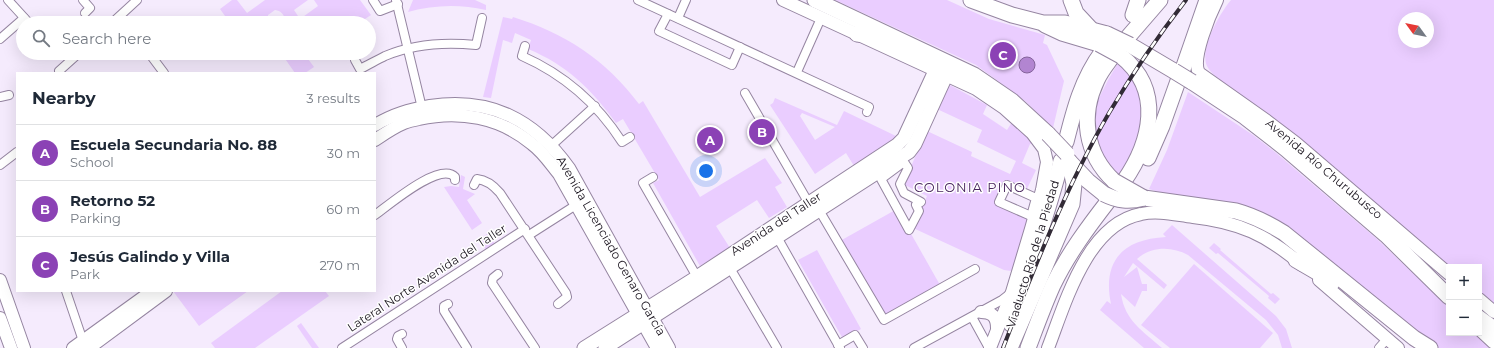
<!DOCTYPE html>
<meta charset="utf-8">
<style>
:root{--surface:#fff;--page:#f2f2f3;--text:#1f2937;--muted:#747a83;--line:#e0e1e3;--accent:#8b42b5}
body{margin:0;font-family:Montserrat,sans-serif;background:var(--page);color:var(--text)}
.controls{position:absolute;right:12px;bottom:12px;display:grid;overflow:hidden;border-radius:0px;box-shadow:0 4px 16px #0002}
.controls button{width:36px;height:36px;display:grid;place-items:center;padding:0;border:0;border-bottom:1px solid var(--line);background:var(--surface);color:var(--text);font:20px sans-serif}
.compass{position:absolute;left:1398px;top:12px;width:36px;height:36px;border-radius:50%;background:var(--surface);box-shadow:0 4px 16px #0002;rotate:303deg}
.you{position:absolute;left:706px;top:171px;width:14px;height:14px;margin:-10px;border:3px solid #fff;border-radius:50%;background:#1a73e8;box-shadow:0 0 0 6px #1a73e833}
.badge{display:grid;place-items:center;width:26px;height:26px;border-radius:50%;background:var(--accent);color:#fff;font-size:13px;font-weight:700}
.pin{position:absolute;translate:-50% -50%;border:2px solid #fff;box-shadow:0 1px 4px #0006}
.list{margin:0;padding:0;list-style:none}
h2{display:flex;justify-content:space-between;align-items:center;height:52px;margin:0;padding:0 16px;font-size:17px}
h2 small{font-size:13px;font-weight:400;color:var(--muted)}
.list li{display:grid;grid-template-columns:26px 1fr auto;gap:12px;align-items:center;box-sizing:border-box;height:56px;padding:0 16px;border-top:1px solid var(--line)}
.list b{display:block;font-size:15px;white-space:nowrap}
.list p{margin:0;font-size:13px;white-space:nowrap;color:var(--muted)}
.list em{font-size:13px;font-style:normal;color:var(--muted)}
.icon{flex:none;width:22px;height:22px;fill:none;stroke:currentColor;stroke-width:2;stroke-linecap:round;stroke-linejoin:round}
.map{position:relative;flex:none;width:1494px;height:348px;overflow:hidden}
.search{position:absolute;background:var(--surface);box-shadow:0 4px 16px #0002;left:16px;top:16px;width:360px;height:44px;display:flex;align-items:center;gap:10px;box-sizing:border-box;padding:0 14px;border-radius:22px;color:var(--muted);font-size:15px}
.panel{position:absolute;background:var(--surface);box-shadow:0 4px 16px #0002;left:16px;top:72px;width:360px;height:220px;border-radius:0px}
.map>svg:first-child{display:block}
</style>
<div class="map">
<svg width="1494" height="348" viewBox="0 0 1494 348">
<rect width="100%" height="100%" fill="#f5ebfd"/>
<g fill="#eacdff" fill-rule="evenodd">
<path d="M232 0H237L247 13 265 0H308L294 10 300 19 318 6 314 0H360L371 15 359 23H284C286 16 282 11 275 10L268 15V23H230L220 9Z"/>
<path d="M413 0H475L486 5V10C459 4 434 5 408 12Z"/>
<polygon points="835,0 947,0 989,19 1045,35 1043,43 1047,45 1064,81 1053,128 1025,101 976,65"/>
<path d="M1231 0H1494V305L1479 292V267H1450C1411 234 1371 200 1332 167 1308 147 1285 125 1259 107 1247 99 1213 79 1207 66 1199 49 1220 13 1231 0ZM1404 18H1428V42H1404Z"/>
<path d="M503 17 512 19 513 17C565 33 606 60 639 104L643 101 700 197 765 158 782 183 775 187 787 207 769 218 757 200 716 226 730 248 700 266 653 183 659 180 623 119 616 123C591 89 567 65 528 49L531 40 515 33 512 43 503 40 491 98 483 97Z"/>
<polygon points="281,53 317,53 308,59 314,67 305,73 295,73"/>
<polygon points="1118,63 1129,73 1137,87 1144,108 1138,147 1118,177 1100,153 1094,123 1095,111 1099,98 1108,80"/>
<polygon points="948,84 987,105 983,114 1007,130 1012,122 1035,143 1030,144 1022,163 1036,170 1025,193 1007,185 1000,201 1031,216 1013,268 1011,271 1004,270 913,228 927,196 903,184 927,131 972,152 971,156 1010,174 1016,161 977,142 982,130 937,109"/>
<polygon points="1188,92 1253,135 1275,152 1377,239 1449,308 1449,333 1474,333 1489,348 1437,348 1284,230 1149,189 1167,150"/>
<path d="M775 98 837 125 844 111 896 136 892 140 854 166 846 153 815 174 770 105 773 103ZM802 113 835 127 815 140 800 116Z"/>
<polygon points="461,175 465,177 463,189 475,194 467,200 482,223 472,230 444,187 451,186 459,187"/>
<polygon points="897,209 940,285 885,317 840,241"/>
<path d="M1172 225 1276 316 1286 329 1292 348H1282L1278 335 1266 320 1188 255C1172 246 1151 246 1137 259L1167 285 1164 289 1133 263 1124 277 1137 267 1142 284H1147V291H1142L1135 307 1121 294C1125 321 1143 331 1162 348H1144L1100 310 1107 301 1111 304C1102 261 1123 239 1166 237L1163 234Z"/>
<polygon points="488,233 495,244 486,250 479,240"/>
<polygon points="1214,243 1221,249 1220,250 1271,294 1273,293 1280,299 1275,304 1268,298 1269,296 1218,253 1216,254 1209,248"/>
<polygon points="817,250 861,329 843,339 798,260"/>
<polygon points="1194,264 1273,333 1260,348 1170,348 1141,325"/>
<polygon points="173,291 248,291 199,326"/>
<polygon points="282,291 325,291 329,296 255,348 215,348 211,343"/>
<polygon points="301,323 319,348 312,348 297,326"/>
</g>
<circle fill="#b285d1" stroke="#84639b" cx="1027" cy="65" r="8"/>
<g fill="none" stroke-linecap="round" stroke-linejoin="round">
<g stroke="#9585a1" stroke-width="10">
<g id="street">
<polyline points="8,0 29,23"/>
<polyline points="83,0 90,8 85,13"/>
<polyline points="373,0 380,11 398,4"/>
<polyline points="396,0 422,108"/>
<polyline points="638,0 869,107 867,112"/>
<polyline points="668,14 659,31 732,65 740,47"/>
<polyline points="678,18 686,0"/>
<polyline points="112,23 137,0"/>
<polyline points="0,39 24,18"/>
<path d="M525 46 522 56C565 75 597 103 622 142L630 137"/>
<polyline points="149,53 164,73"/>
<path d="M355 60 360 69C368 65 377 60 385 56 413 44 446 42 476 45L482 18"/>
<polyline points="797,72 821,18"/>
<polyline points="60,73 59,71 79,53"/>
<polyline points="745,93 811,207"/>
<polyline points="0,97 9,95"/>
<polyline points="552,145 595,106"/>
<polygon points="904,162 908,168 900,184 904,193 921,202 916,205 919,211 909,230 881,179"/>
<polyline points="0,165 17,152"/>
<polyline points="653,177 643,183 697,277"/>
<path d="M474 185 477 179C487 180 494 186 500 193L566 293 567 297 558 304"/>
<polygon points="1007,185 1036,198 1031,216 999,202"/>
<polyline points="819,210 884,320 975,269"/>
<path d="M375 215C389 205 440 161 455 177V180"/>
<polyline points="529,235 576,205"/>
<polyline points="777,237 840,348"/>
<polyline points="730,268 777,348"/>
<polyline points="498,274 493,278 492,283 535,348"/>
<polyline points="66,291 83,341"/>
<polyline points="448,304 444,306 444,311 467,348"/>
<polyline points="972,317 989,348"/>
<polyline points="838,345 855,335 863,348"/>
<polyline points="342,348 525,229"/>
<polyline points="402,348 397,339 398,336 402,334"/>
<polyline points="914,348 1002,300 1011,293"/>
<polyline points="1379,348 1387,339"/>
</g>
</g>
<g stroke="#9585a1" stroke-width="14">
<g id="secondary">
<polyline points="783,0 976,89 1004,108 1032,133 1044,149 1047,162 1042,190 1031,229 1012,292 990,348"/>
<path d="M1217 0C1210 14 1191 59 1199 73L1267 121 1296 143 1449 274"/>
<path d="M375 125C394 114 408 110 430 106 490 97 534 119 569 168L669 348"/>
<path d="M375 140C384 134 394 127 404 123 409 121 414 120 419 119 459 110 500 117 532 144 543 152 550 163 559 174L657 348"/>
<polyline points="0,280 24,348"/>
<polyline points="1319,280 1398,348"/>
<polyline points="1479,299 1494,312"/>
<path d="M981 312C992 312 997 317 997 328"/>
<polyline points="1479,316 1494,327"/>
<polyline points="0,318 11,348"/>
<polyline points="73,348 152,291"/>
<polyline points="89,348 166,291"/>
<path d="M1048 348C1065 304 1087 224 1141 214 1158 210 1176 215 1193 217 1239 222 1267 235 1302 265"/>
</g>
</g>
<g stroke="#9585a1" stroke-width="15">
<g id="primary">
<polyline points="584,348 697,277 897,145 904,138 935,71"/>
<polyline points="605,348 909,152 915,144 946,76"/>
</g>
</g>
<g stroke="#9585a1" stroke-width="17">
<g id="highway">
<polyline points="815,0 974,75 1012,101 1048,134"/>
<polyline points="971,0 1012,15 1043,23 1065,23 1107,34"/>
<polyline points="1071,0 1076,13 1090,28"/>
<polyline points="1133,15 1138,0"/>
<polyline points="1045,25 1062,33 1099,44"/>
<polyline points="857,34 886,37"/>
<polyline points="1128,37 1160,0"/>
<polyline points="1130,45 1174,71"/>
<path d="M1121 56C1164 90 1151 142 1124 181"/>
<path d="M1112 57C1107 64 1101 71 1097 80 1080 115 1085 154 1114 181"/>
<polyline points="1183,69 1207,0"/>
<polyline points="1192,82 1245,117 1286,149 1386,235 1449,297"/>
<path d="M1066 142C1074 110 1082 79 1102 52"/>
<polyline points="1148,158 1162,126 1178,81"/>
<polyline points="1069,161 1088,181 1104,194"/>
<path d="M1144 198 1236 211C1254 216 1268 223 1284 233L1414 338 1430 348"/>
<polyline points="1296,260 1320,274 1332,283"/>
<path d="M1011 324C1026 269 1048 216 1061 161"/>
<polyline points="1479,327 1494,341"/>
<polyline points="1010,348 1072,204 1074,184 1069,161"/>
<path d="M1028 348C1036 327 1044 305 1053 285 1068 254 1088 227 1109 200"/>
</g>
</g>
<use href="#street" stroke="#fff" stroke-width="8"/>
<use href="#secondary" stroke="#fff" stroke-width="12"/>
<use href="#primary" stroke="#fff" stroke-width="13"/>
<use href="#highway" stroke="#fff" stroke-width="15"/>
<g stroke="#322b36" stroke-width="4">
<path id="rail" d="M1003 348C1034 268 1066 187 1109 113 1132 74 1158 36 1186 0"/>
</g>
<use href="#rail" stroke="#fff" stroke-width="2.5" stroke-dasharray="8" stroke-linecap="butt"/>
<g stroke="#9585a1" stroke-width="17" stroke-linecap="butt">
<g id="highway-bridge">
<polyline points="1107,34 1130,45"/>
<polyline points="1099,44 1121,56"/>
<polyline points="1174,71 1192,82"/>
<polyline points="1048,134 1067,154"/>
<polyline points="1114,181 1144,198"/>
<path d="M1104 194C1118 201 1129 202 1144 198"/>
</g>
</g>
<use href="#highway-bridge" stroke="#fff" stroke-width="15"/>
</g>
<g text-anchor="middle" stroke-width="3" stroke-linejoin="round" paint-order="stroke">
<g font-size="12" fill="#1a141e" stroke="#fff">
<text transform="translate(1324 169) rotate(40)" y="4">Avenida Río Churubusco</text>
<text transform="translate(776 224) rotate(-33)" y="4">Avenida del Taller</text>
<text transform="translate(611 246) rotate(60)" y="4">Avenida Licenciado Genaro García</text>
<text transform="translate(1033 254) rotate(-73)" y="4">Viaducto Río de la Piedad</text>
<text transform="translate(427 278) rotate(-33)" y="4">Lateral Norte Avenida del Taller</text>
</g>
<g font-size="13" letter-spacing="1" fill="#49265e" stroke="#fff">
<text x="970" y="192">COLONIA PINO</text>
</g>
</g>
</svg>
<div class="controls">
<button>+</button>
<button>−</button>
</div>
<svg class="compass" viewBox="-18 -18 36 36"><path d="M0-13l5 13h-10z" fill="#e53935"/><path d="M0 13l5-13h-10z" fill="#747a83"/></svg>
<div class="you"></div>
<div class="pin badge" style="left:710px;top:140px">A</div>
<div class="pin badge" style="left:762px;top:132px">B</div>
<div class="pin badge" style="left:1003px;top:55px">C</div>
<div class="search"><svg class="icon" aria-label="search" viewBox="0 0 24 24"><circle cx="10" cy="10" r="6"/><path d="M15 15l6 6"/></svg>Search here</div>
<section class="panel">
<h2>Nearby<small>3 results</small></h2>
<ul class="list">
<li><span class="badge">A</span><div><b>Escuela Secundaria No. 88</b><p>School</p></div><em>30 m</em></li>
<li><span class="badge">B</span><div><b>Retorno 52</b><p>Parking</p></div><em>60 m</em></li>
<li><span class="badge">C</span><div><b>Jesús Galindo y Villa</b><p>Park</p></div><em>270 m</em></li>
</ul>
</section>
</div>
